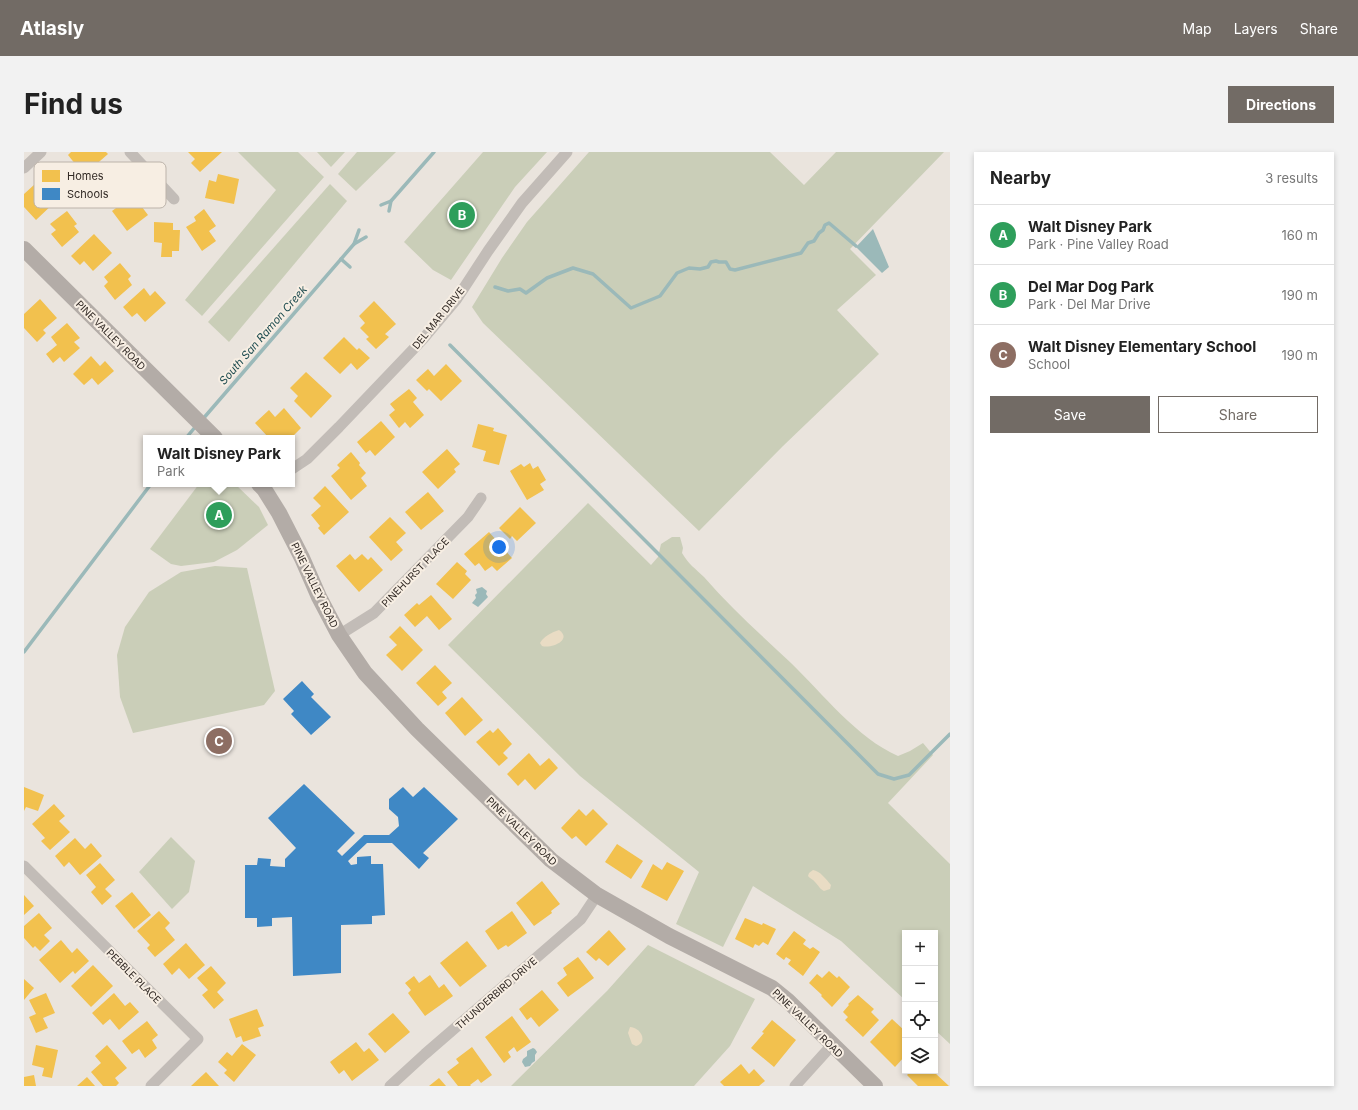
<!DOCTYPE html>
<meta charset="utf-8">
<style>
:root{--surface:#fff;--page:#f2f2f2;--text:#222;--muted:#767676;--line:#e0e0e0;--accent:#726b65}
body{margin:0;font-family:Inter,sans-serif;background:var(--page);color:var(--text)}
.controls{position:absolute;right:12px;bottom:12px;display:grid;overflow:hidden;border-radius:0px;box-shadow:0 2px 6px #0003}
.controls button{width:36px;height:36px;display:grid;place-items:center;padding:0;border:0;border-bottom:1px solid var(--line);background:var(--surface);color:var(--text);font:20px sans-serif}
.you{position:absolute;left:475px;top:395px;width:14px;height:14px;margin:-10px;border:3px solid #fff;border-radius:50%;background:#1a73e8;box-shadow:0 0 0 6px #1a73e833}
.badge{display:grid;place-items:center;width:26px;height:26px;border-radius:50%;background:var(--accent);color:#fff;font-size:13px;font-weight:700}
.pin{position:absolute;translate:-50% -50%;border:2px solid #fff;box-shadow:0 1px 4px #0006}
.popup{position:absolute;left:119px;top:283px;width:152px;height:52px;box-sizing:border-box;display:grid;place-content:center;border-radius:0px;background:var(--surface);filter:drop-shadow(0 1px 3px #0005);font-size:13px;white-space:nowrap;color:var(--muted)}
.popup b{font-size:15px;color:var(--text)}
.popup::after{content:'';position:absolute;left:50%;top:100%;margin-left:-8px;border:8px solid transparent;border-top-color:var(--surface)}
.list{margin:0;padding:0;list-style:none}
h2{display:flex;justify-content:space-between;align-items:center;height:52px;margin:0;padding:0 16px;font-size:17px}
h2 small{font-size:13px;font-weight:400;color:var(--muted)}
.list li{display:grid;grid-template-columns:26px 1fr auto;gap:12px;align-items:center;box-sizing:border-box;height:60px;padding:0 16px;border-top:1px solid var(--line)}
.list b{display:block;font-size:15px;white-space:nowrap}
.list p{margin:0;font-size:13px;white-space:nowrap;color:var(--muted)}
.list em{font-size:13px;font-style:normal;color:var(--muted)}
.actions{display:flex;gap:8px;padding:12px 16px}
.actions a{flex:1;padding:9px 0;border:1px solid var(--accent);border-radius:0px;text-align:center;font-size:14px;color:var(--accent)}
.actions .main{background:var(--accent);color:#fff}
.icon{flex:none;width:22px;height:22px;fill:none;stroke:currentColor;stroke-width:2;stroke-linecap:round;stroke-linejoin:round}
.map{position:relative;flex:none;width:926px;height:934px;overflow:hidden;border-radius:0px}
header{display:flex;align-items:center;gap:24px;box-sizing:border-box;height:56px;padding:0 20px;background:var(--accent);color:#fff}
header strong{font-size:19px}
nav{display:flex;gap:22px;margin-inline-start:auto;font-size:14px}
.intro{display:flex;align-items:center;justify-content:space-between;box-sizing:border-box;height:96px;padding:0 24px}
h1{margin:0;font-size:28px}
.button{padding:10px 18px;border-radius:0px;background:var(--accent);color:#fff;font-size:14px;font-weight:700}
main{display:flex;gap:24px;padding:0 24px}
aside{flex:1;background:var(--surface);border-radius:0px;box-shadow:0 2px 6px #0003}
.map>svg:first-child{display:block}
</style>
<header>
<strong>Atlasly</strong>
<nav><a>Map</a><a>Layers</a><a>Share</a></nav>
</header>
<div class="intro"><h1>Find us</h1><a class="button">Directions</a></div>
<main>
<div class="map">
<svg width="926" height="934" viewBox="0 0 926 934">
<rect width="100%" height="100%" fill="#eae4dd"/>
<g fill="#caceb8">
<polygon points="214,0 274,0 300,25 178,164 161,148 252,38"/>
<polygon points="293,0 321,0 307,15"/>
<polygon points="333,0 372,0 332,39 314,22"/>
<polygon points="459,0 523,0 491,35 427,128 409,118 380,90"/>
<polygon points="565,0 746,0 780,33 812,0 920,0 826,97 852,123 813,158 855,202 759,294 675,379 459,171 448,155 478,106 503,70"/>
<polygon points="306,32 323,49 205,190 184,170"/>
<polygon points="175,332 211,332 235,355 244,373 213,398 190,410 157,414 147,412 126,397"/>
<path d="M564 351 627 413 634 405 637 392 648 385H656L659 396 658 401C665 413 671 416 680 425 707 456 737 483 767 511 799 542 833 586 874 604L886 599 899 591 909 603 864 651 926 712V892L911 878V781H881V848L817 789 729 734 699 795 652 772 675 720 556 624 424 493Z"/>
<polygon points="191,414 223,416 251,539 240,553 109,581 96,545 93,503 101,475 125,440 157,420"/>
<polygon points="147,685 171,709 165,740 148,757 115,720"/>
<polygon points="624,793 731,847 706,894 670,934 487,934 583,839"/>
</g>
<g fill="#e9dcc4">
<path d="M535 478C549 488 527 497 518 494L516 491C519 485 528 480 535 478Z"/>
<path d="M789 718C796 719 802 727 807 733L806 737 800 739C795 736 795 734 791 730 789 727 786 727 784 724L785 721Z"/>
<path d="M606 875C616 875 625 890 612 894L608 892 604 881Z"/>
</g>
<g fill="#9bb9b9">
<polygon points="849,77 865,115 858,121 832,95"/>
<polygon points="458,435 463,439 462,442 464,445 454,455 448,451 452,446 451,443 453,441 452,437"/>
<polygon points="509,896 511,897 513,900 511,903 511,909 508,911 506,914 501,915 498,910 499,907 503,904 503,899"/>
</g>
<g fill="#f2c14e">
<polygon points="47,0 82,0 84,2 60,23 44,3"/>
<polygon points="164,0 198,0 176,20 167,11 171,7"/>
<polygon points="96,13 107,28 86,45 71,27 86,14 90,19"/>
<polygon points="194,22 215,27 210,52 181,46 185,28 192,30"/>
<polygon points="21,23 25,27 22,30 29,37 24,42 31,50 12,68 0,55 0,42"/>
<polygon points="112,41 118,49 115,51 124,63 103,79 88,59"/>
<polygon points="180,57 192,74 185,79 192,89 178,99 162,75 172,69 170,65"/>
<polygon points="43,59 53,72 50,74 55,80 38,95 27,82 32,78 26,72"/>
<polygon points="130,70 149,71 149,78 156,78 155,99 148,99 148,105 137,105 138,91 130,90"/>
<polygon points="70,82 88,101 69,119 60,109 56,113 47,104"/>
<polygon points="96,111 107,124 104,127 108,133 91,148 80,134 84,130 80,125"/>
<polygon points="120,136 126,144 131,139 142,151 121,170 113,161 108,165 99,155"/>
<polygon points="16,147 33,166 19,178 22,181 13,190 0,176 0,162"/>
<polygon points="350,149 372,172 361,182 365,185 352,197 342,187 345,185 336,176 341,171 335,164"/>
<polygon points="43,171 56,186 50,190 56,196 40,210 36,205 29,211 22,202 33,193 27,185"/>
<polygon points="320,185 333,198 335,196 346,206 333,218 327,211 316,222 299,206"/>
<polygon points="67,204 76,214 81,209 90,219 74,233 68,226 60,233 49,222"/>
<polygon points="422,212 438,229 417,249 405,237 403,239 392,228 404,217 410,224"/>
<polygon points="282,220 308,244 287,266 270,249 274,244 266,236"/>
<polygon points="385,237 393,246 389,250 400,263 386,276 381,270 375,276 365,263 371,258 366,252"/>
<polygon points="260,256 277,276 267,286 265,284 263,286 245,286 231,271 245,258 251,265"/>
<polygon points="357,269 371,285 351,304 346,298 342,301 333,290"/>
<polygon points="454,272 470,276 469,279 483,283 475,313 459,309 462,299 448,295"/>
<polygon points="423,297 436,312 430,317 432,320 414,337 398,320"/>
<polygon points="327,300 336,311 335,313 342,321 337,326 343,334 327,348 307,324 316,316 313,313"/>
<polygon points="506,311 509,317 514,314 522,328 516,332 520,338 503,348 486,319 497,312 500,315"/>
<polygon points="301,334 325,360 300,383 294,376 296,374 287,363 297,354 289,346"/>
<polygon points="404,340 420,359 397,378 381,360"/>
<polygon points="496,355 512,371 493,389 488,384 486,387 475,376"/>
<polygon points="366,365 382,381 372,390 379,398 367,409 345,385"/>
<polygon points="465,380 488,406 473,419 468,414 461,419 455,411 451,414 440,402"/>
<polygon points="326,402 331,408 338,402 344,408 347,405 359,418 335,440 312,414"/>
<polygon points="433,410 443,419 441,422 447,428 429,447 412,432"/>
<polygon points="407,443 428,467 415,478 403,464 391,475 380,463 393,451 395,453"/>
<polygon points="376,474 399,498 378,519 362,503 373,493 365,485"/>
<polygon points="411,513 428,531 418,540 423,546 414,554 392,531"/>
<polygon points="438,545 459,568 441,584 421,561"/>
<polygon points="474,576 488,592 479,601 484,606 475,614 452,590 466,578 469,581"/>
<polygon points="505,601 516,614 525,606 534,616 511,638 501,627 494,634 483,622"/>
<polygon points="0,635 20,643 14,659 2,655 0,659"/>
<polygon points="30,652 41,664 35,669 46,680 26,698 17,689 21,686 8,672"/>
<polygon points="555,657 562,664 569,657 584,672 562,694 552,684 548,687 537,676"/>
<polygon points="51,686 61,697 67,691 78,704 56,723 45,710 40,715 31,704"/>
<polygon points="593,692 619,709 607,727 581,710"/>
<polygon points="643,710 660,719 643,749 617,735 629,712 638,718"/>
<polygon points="76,711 91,728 81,737 88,744 78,753 67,740 72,735 62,723"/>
<polygon points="518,729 536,752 527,759 528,761 510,774 492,751"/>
<polygon points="108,740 127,763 110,777 91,754"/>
<polygon points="0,743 10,754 0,763"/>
<polygon points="135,759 146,771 141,776 151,788 131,805 123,796 126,793 113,779"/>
<polygon points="488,759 503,781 484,795 482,793 474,798 461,779"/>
<polygon points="15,761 28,776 20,783 26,789 16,799 11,794 9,796 0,786 0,774"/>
<polygon points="721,766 738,773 739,771 752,777 744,793 739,790 735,794 731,792 729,796 711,787"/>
<polygon points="585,778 602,797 584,814 575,806 572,809 562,800"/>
<polygon points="770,779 782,788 779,792 786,797 789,795 796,800 779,824 764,812 767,808 762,805 760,808 752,802"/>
<polygon points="37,788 48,801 53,796 65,809 51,822 49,819 36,831 15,808"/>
<polygon points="443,789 463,814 436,835 416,811"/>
<polygon points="162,791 181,813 165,827 155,816 148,823 139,812"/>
<polygon points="554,805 570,826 544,845 533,831 543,823 539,816"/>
<polygon points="69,813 89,834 67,855 47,834"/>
<polygon points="187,814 202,831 193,840 200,848 190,857 178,843 184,838 173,826"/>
<polygon points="805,819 813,826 815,824 826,835 808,855 797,844 798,843 785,831 793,822 798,826"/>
<polygon points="406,823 415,836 420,832 429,844 401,864 384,841 387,838 381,831 390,824 395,831"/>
<polygon points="0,827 10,836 0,848"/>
<polygon points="518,838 535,858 515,875 507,865 503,868 495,857"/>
<polygon points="22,841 31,861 19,866 24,876 12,881 5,865 12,862 5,848"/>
<polygon points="90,841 101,854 106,850 115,860 95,878 86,867 79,873 68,861"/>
<polygon points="834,843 850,857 847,860 855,868 839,885 821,868 824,865 819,860 825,853 824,852"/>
<polygon points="233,857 240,874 234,876 237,884 219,890 217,884 212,886 205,867"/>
<polygon points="369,861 386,880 361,901 344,882"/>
<polygon points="488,864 507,890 493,900 490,895 484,900 487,905 480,911 461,885"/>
<polygon points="868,867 881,879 881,904 871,915 846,890"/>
<polygon points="748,868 772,888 750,915 727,896 740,881 738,880"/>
<polygon points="123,869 134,883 128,888 133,896 121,906 115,897 108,902 98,889"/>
<polygon points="332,890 340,900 345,896 355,908 328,929 320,918 315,922 306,910"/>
<polygon points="218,892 232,903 210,930 200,921 203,918 194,910 203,900 208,904"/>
<polygon points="12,893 34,898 28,926 18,924 20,916 8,913"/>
<polygon points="83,893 103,916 91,926 95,931 92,934 79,934 67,920 77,911 71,904"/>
<polygon points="448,895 468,923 457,931 454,927 446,933 447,934 434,934 423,920 435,911 432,907"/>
<polygon points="717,912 725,922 730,917 741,929 735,934 700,934 696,930"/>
<polygon points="911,916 914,918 911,921 925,934 894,934 883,923 887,919 911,919"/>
<polygon points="182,920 195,934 167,934"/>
<polygon points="10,923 12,934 0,934 0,925"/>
<polygon points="63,925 71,934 53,934"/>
<polygon points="415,926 422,934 405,934"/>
</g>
<g fill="#3f88c5">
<polygon points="278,529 290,542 287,545 307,565 287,583 267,562 270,559 259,547"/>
<polygon points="280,632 331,681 313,699 318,704 340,683 365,683 375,674 374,665 365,657 365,647 379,635 389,645 400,635 434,667 399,701 405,706 395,717 368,691 343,691 324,709 327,713 333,712 333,705 347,704 347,712 359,712 361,763 348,764 348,772 317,773 317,821 269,824 268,765 248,766 248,774 233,775 233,766 221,766 221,713 233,713 234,706 247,707 246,714 261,715 261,707 272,696 244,666"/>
</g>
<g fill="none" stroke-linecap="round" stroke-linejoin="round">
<g stroke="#9bb9b9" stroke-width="3.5">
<polyline points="357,53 367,49"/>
<polyline points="365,59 367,49 410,0"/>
<polyline points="330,92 335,78"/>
<polyline points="317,107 326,115"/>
<polyline points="471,135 484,139 496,137 502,141 523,126 549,116 569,122 607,156 636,144 653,121 665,116 676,117 684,115 687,110 692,109 695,110 702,110 706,117 711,118 777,101 784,91 790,89 795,81 799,78 801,73 805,71 832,94"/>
<polyline points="426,193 854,622 870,627 885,623 926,582"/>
<polyline points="178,268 330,92 342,85"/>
<polyline points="162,286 172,274"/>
<polyline points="0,500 127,332"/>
</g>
<g stroke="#c2bcb7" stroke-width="11">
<polyline points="106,0 150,47"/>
<polyline points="0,16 17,0"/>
<polyline points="268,317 283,307 315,275 399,187 432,148 464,99 498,51 543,0"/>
<polyline points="315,483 350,461 444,365 457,346"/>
<polyline points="0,714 174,887 127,934"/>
<polyline points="366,934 401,902 557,767 573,743"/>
<polyline points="771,934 808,893"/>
</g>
<g stroke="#b3aca7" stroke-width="16">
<polyline points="0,97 191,286"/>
<polyline points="235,332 240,337 255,361 278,406 295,445 315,483 341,521 393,577 527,708 573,743 645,784 748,836 764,849 851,934"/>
</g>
</g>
<g text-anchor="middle" stroke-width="4" stroke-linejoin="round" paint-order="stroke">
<g font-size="10" fill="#322a25" stroke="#f7eee3">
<text transform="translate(414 166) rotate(-51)" y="4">DEL MAR DRIVE</text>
<text transform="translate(87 183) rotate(45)" y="4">PINE VALLEY ROAD</text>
<text transform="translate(391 420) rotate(-46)" y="4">PINEHURST PLACE</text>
<text transform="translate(291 433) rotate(64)" y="4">PINE VALLEY ROAD</text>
<text transform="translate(498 679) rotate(44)" y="4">PINE VALLEY ROAD</text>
<text transform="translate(110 824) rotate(45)" y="4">PEBBLE PLACE</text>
<text transform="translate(472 841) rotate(-41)" y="4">THUNDERBIRD DRIVE</text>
<text transform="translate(784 871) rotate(44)" y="4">PINE VALLEY ROAD</text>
</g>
<g font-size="11" font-style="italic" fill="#1e4c50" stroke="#f7eee3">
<text transform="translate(239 183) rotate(-49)" y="4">South San Ramon Creek</text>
</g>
</g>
<rect x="10" y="10" width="132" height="46" rx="6" fill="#f7eee3" stroke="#bcb3aa" stroke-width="1"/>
<rect x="18" y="18" width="18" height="12" fill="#f2c14e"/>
<rect x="18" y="36" width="18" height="12" fill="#3f88c5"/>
<g font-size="11" fill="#322a25">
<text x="43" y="28">Homes</text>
<text x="43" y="46">Schools</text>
</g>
</svg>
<div class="controls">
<button>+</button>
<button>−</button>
<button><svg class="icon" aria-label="locate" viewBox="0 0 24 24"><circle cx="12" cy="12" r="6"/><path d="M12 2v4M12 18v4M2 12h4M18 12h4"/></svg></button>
<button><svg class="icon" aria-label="layers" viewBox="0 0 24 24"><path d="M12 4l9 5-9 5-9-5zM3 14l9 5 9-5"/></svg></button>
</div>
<div class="you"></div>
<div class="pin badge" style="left:195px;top:363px;background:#2e9e5b">A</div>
<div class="popup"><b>Walt Disney Park</b>Park</div>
<div class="pin badge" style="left:438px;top:63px;background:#2e9e5b">B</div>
<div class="pin badge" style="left:195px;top:589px;background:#8d6e63">C</div>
</div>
<aside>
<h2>Nearby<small>3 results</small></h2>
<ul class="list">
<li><span class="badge" style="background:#2e9e5b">A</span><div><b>Walt Disney Park</b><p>Park · Pine Valley Road</p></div><em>160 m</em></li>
<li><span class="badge" style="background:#2e9e5b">B</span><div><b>Del Mar Dog Park</b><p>Park · Del Mar Drive</p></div><em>190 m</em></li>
<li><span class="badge" style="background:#8d6e63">C</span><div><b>Walt Disney Elementary School</b><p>School</p></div><em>190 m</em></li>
</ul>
<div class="actions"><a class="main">Save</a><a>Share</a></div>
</aside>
</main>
